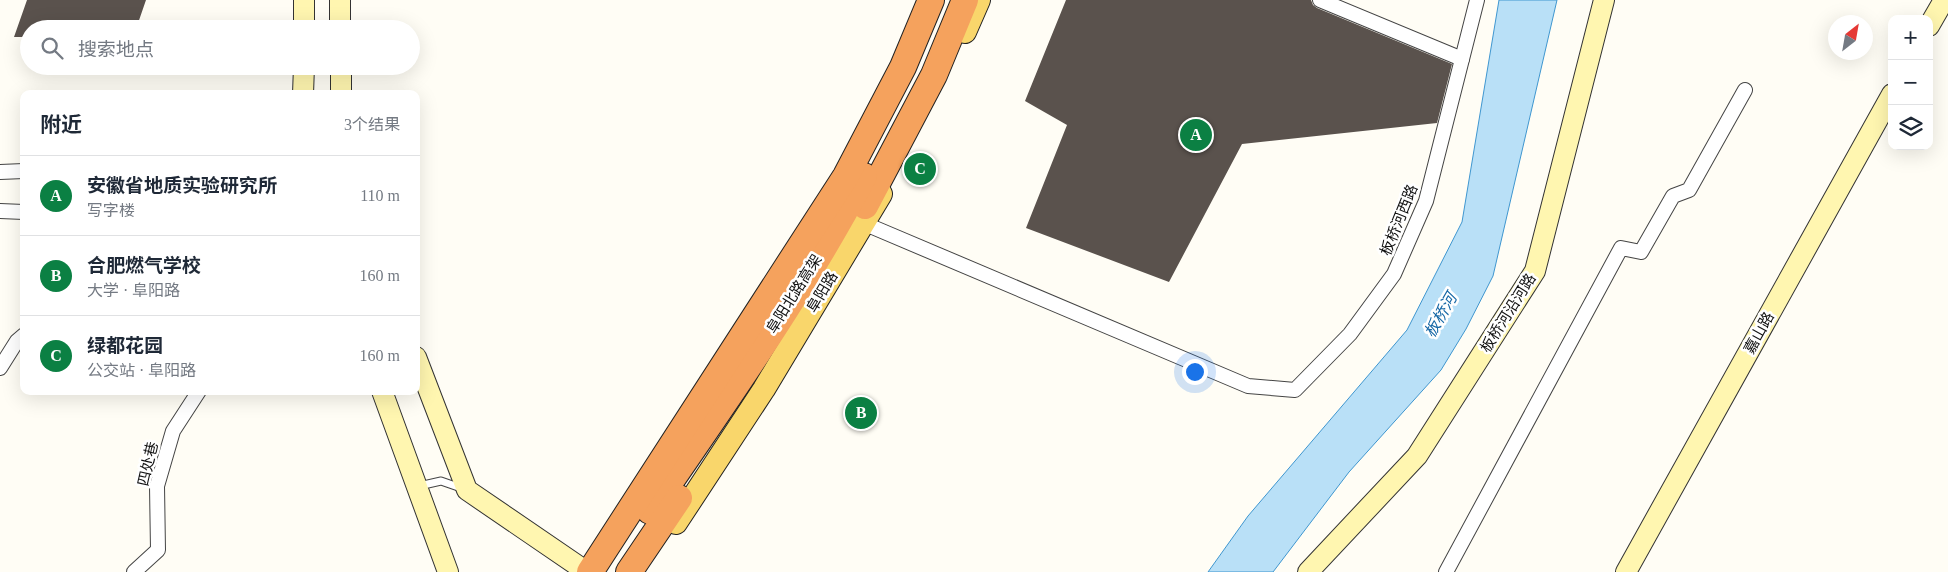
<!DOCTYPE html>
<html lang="zh">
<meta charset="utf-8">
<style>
:root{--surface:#fff;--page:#f2f2f3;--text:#1f2937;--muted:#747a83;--line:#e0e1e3;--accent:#0b8043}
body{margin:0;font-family:"Times New Roman","Noto Sans SC",serif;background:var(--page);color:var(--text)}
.controls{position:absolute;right:15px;top:15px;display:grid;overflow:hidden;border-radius:10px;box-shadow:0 5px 20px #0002}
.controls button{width:45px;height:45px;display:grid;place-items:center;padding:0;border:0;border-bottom:1px solid var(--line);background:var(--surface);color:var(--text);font:25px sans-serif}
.compass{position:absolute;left:1828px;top:15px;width:45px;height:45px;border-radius:50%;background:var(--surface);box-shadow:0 5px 20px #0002;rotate:31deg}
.you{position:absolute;left:1194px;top:371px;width:18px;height:18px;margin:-12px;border:4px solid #fff;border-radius:50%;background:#1a73e8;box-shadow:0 0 0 8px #1a73e833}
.badge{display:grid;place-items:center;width:32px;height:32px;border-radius:50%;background:var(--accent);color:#fff;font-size:16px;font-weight:700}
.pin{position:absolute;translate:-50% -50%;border:2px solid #fff;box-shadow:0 1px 5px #0006}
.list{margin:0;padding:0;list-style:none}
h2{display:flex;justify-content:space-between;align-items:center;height:65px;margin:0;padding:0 20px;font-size:21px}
h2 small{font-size:16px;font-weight:400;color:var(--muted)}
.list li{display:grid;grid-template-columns:32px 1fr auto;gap:15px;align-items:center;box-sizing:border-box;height:80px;padding:0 20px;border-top:1px solid var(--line)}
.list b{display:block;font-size:19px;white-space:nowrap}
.list p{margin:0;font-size:16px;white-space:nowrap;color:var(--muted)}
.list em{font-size:16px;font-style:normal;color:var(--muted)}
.icon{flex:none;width:28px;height:28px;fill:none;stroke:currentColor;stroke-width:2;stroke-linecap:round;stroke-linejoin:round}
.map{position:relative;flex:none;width:1948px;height:572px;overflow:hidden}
.search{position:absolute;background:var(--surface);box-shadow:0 5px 20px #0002;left:20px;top:20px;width:400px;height:55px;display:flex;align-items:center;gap:12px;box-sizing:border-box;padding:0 18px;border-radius:28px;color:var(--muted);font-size:19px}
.panel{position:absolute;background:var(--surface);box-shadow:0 5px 20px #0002;left:20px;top:90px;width:400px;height:305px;border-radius:10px}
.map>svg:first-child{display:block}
</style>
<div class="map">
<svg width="1948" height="572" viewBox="0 0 1948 572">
<rect width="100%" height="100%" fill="#fffdf5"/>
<polygon fill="#b9e0f7" stroke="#3f96cf" points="1499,0 1557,0 1493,276 1466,329 1441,370 1349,472 1273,572 1208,572 1248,516 1407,330 1462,222"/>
<g fill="#5a524d">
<polygon points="27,0 146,0 136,29 29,29 29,37 14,37"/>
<polygon points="1066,0 1311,0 1313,5 1317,8 1452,64 1437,123 1242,144 1169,282 1026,228 1067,125 1025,101"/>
</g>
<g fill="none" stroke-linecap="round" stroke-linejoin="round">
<g stroke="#444" stroke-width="9">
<polyline id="lane" points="419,486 441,481 464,489"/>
</g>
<g stroke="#444" stroke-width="16">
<g id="street">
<polyline points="1320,0 1462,59"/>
<polyline points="0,172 24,171"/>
<polyline points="0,211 24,212"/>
<polyline points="863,223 1248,386 1295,390 1350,334 1394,274 1426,201 1477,0"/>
<polyline points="0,368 17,341 24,335"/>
<polyline points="134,572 158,550 157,486 173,431 199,391"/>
<polyline points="1446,572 1621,248 1641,252 1673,196 1689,190 1745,90"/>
</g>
</g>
<g stroke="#333" stroke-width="22">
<g id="secondary">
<polyline points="340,0 340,29"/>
<polyline points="1929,26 1944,0"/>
<polyline points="304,29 304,0"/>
<polyline points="341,66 341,94"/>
<polyline points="303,94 304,66"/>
<polyline points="416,357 467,490 587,572"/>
<polyline points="382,391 448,572"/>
<polyline points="1308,572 1417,456 1535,271 1604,0"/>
<polyline points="1626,572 1892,94"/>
</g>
</g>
<g stroke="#222" stroke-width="24">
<g id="primary">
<polyline points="965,32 979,0"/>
<polyline points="676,523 764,389 881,194"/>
</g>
</g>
<g stroke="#222" stroke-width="28">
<g id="highway">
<polyline points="865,206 934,75 965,0"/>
<path d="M650 511C725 402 802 293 864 176"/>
<polyline points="590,572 846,176 903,67 931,0"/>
<polyline points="629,572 679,498"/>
</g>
</g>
<use href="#lane" stroke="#fff" stroke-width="7"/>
<use href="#street" stroke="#fff" stroke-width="14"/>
<use href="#secondary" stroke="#fff6b0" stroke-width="20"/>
<use href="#primary" stroke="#f9d66b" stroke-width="22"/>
<use href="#highway" stroke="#f5a25d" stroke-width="26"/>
</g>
<g text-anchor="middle" stroke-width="5" stroke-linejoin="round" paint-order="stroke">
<g font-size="15" fill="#111" stroke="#fff">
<text transform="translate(1399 220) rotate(-68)" y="5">板桥河西路</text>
<text transform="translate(822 292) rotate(-59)" y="5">阜阳路</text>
<text transform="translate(794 294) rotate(-58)" y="5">阜阳北路高架</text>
<text transform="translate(1508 313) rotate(-58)" y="5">板桥河沿河路</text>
<text transform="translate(1759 333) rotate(-61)" y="5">嘉山路</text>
<text transform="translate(148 464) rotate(-77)" y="5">四处巷</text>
</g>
<g font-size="16" font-style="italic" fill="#1768a6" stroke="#fff">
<text transform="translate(1440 315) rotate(-60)" y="6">板桥河</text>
</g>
</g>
</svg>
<div class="controls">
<button>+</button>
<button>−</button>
<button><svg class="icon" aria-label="layers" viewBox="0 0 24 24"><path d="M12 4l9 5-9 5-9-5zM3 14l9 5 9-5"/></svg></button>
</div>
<svg class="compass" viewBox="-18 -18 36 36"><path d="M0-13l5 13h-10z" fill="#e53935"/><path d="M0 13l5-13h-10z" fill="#747a83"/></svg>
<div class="you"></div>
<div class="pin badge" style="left:1196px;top:135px">A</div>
<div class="pin badge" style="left:861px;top:413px">B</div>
<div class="pin badge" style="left:920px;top:169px">C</div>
<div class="search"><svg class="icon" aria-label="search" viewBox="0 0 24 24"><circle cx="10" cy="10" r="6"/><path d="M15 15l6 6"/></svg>搜索地点</div>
<section class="panel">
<h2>附近<small>3个结果</small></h2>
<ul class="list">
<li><span class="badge">A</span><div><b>安徽省地质实验研究所</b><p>写字楼</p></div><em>110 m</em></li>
<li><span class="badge">B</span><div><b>合肥燃气学校</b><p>大学 · 阜阳路</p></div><em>160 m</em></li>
<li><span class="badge">C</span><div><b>绿都花园</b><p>公交站 · 阜阳路</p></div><em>160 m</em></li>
</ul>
</section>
</div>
